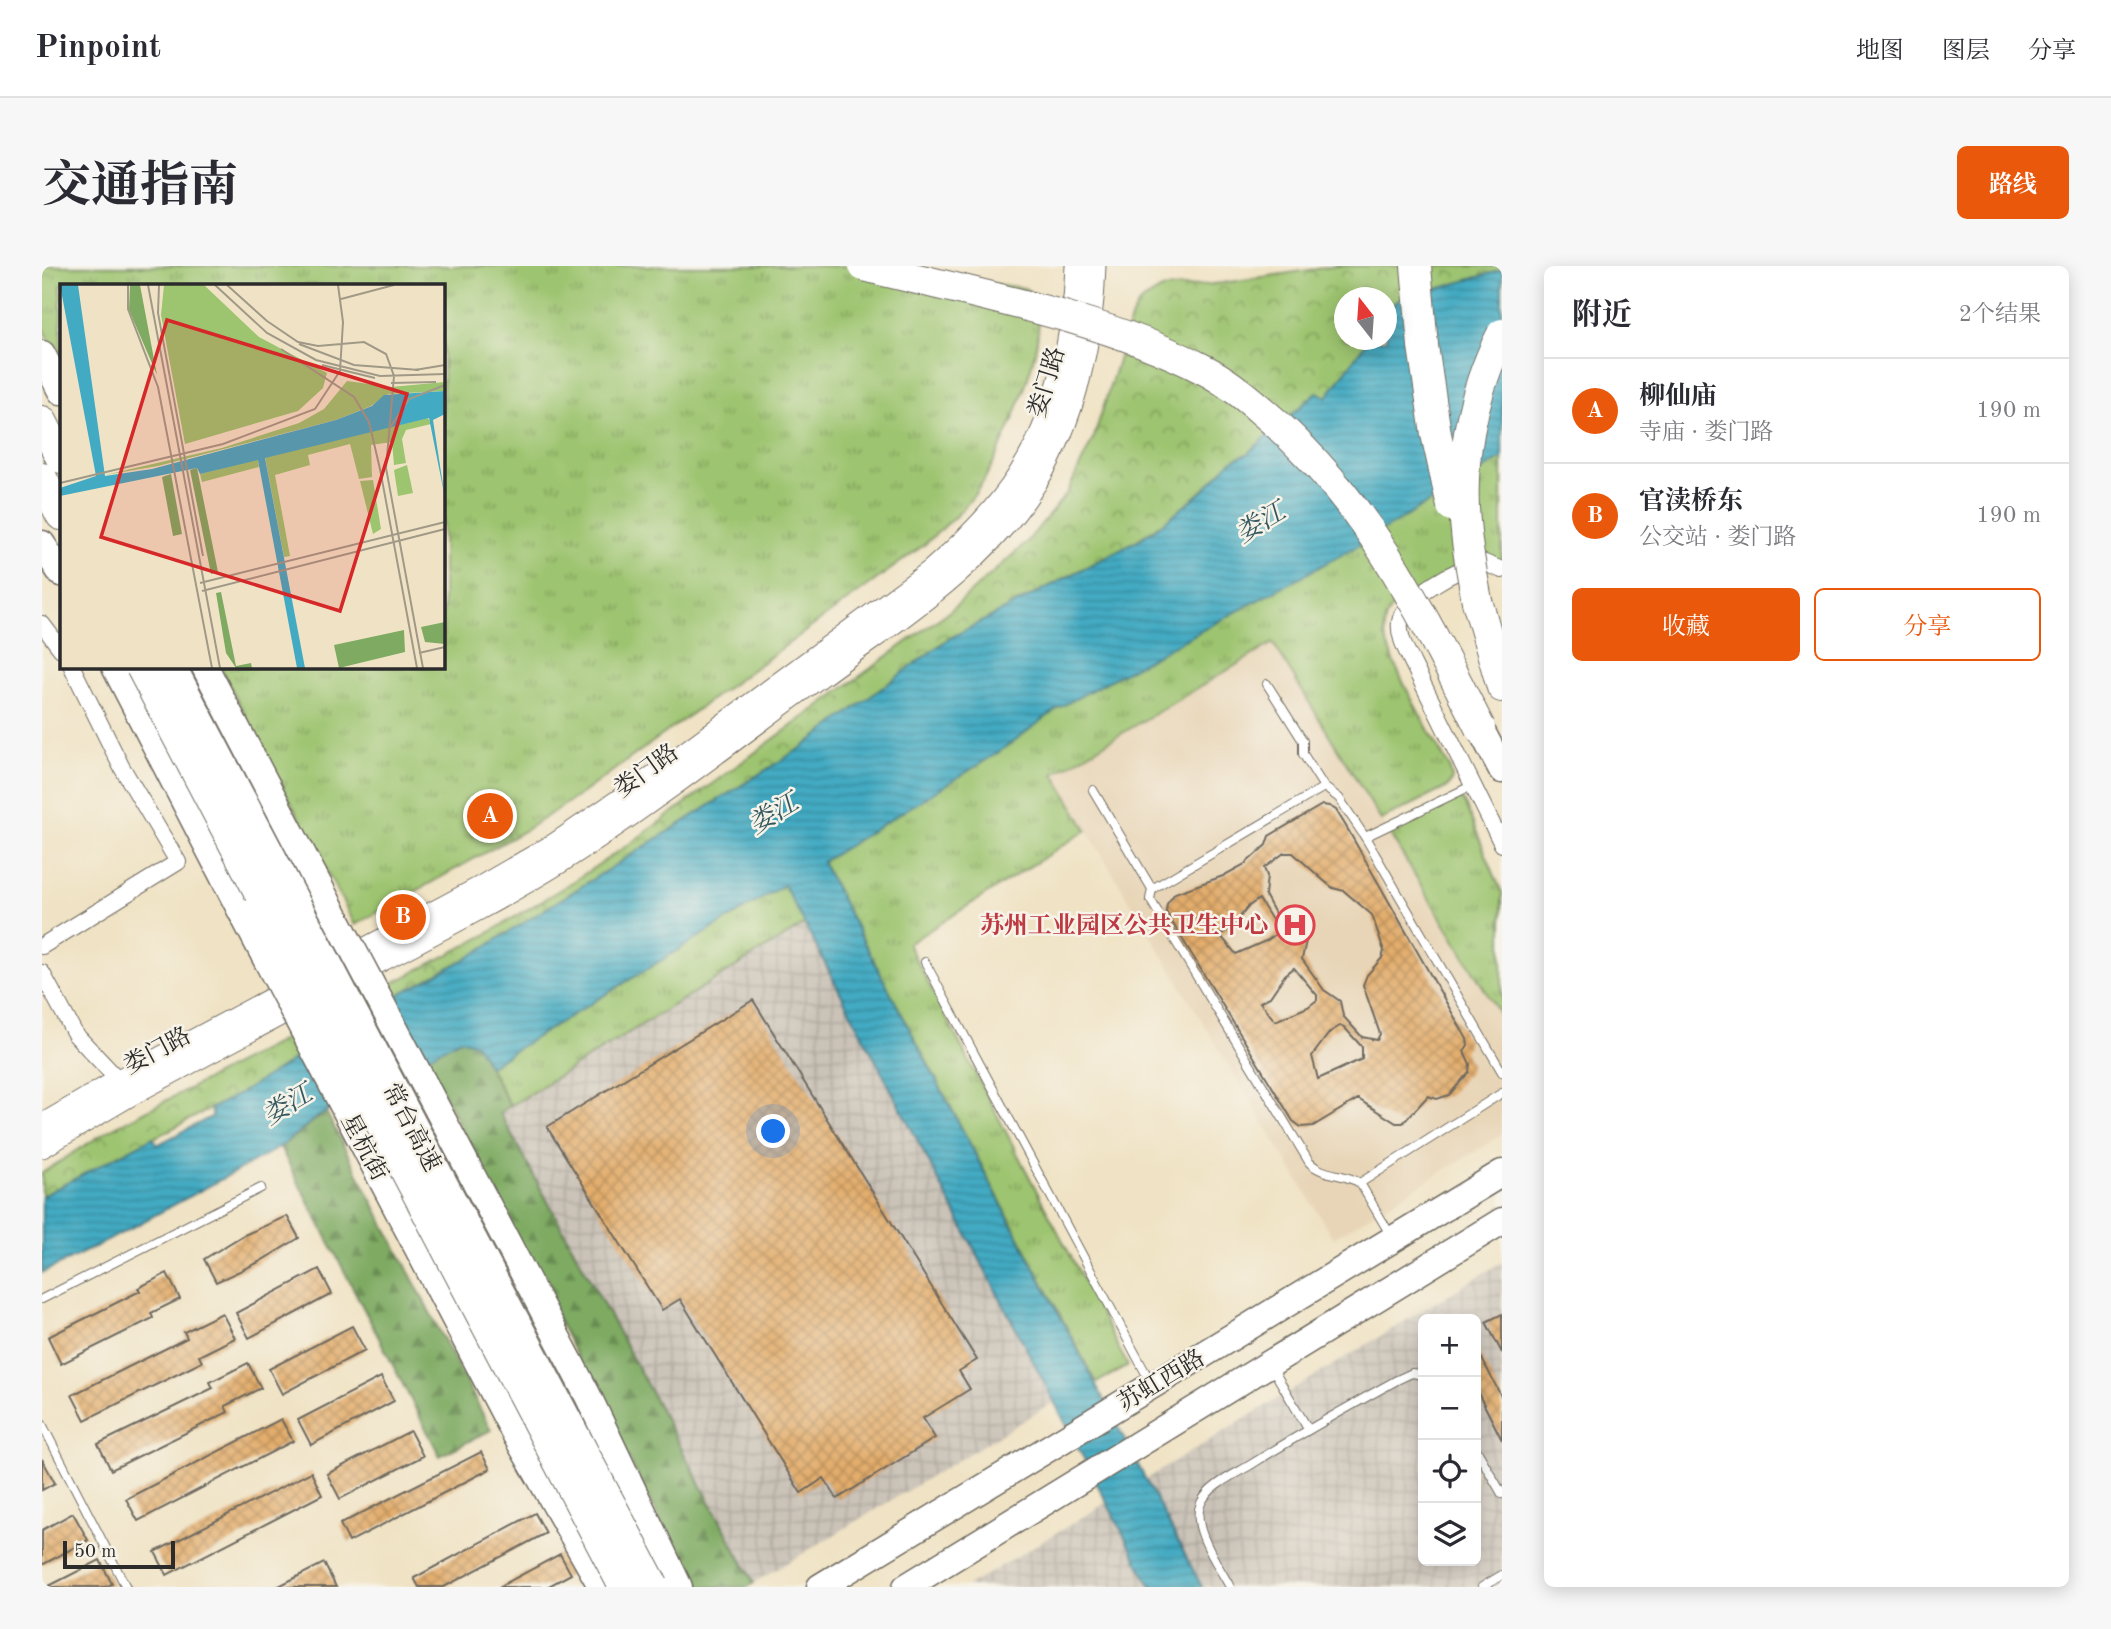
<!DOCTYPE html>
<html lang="zh">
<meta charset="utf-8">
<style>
:root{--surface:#fff;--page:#f7f7f7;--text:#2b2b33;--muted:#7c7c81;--line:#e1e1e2;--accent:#ea580c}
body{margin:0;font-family:"Old Standard TT","Noto Serif SC",serif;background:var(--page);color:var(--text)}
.controls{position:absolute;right:21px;bottom:21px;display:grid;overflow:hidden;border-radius:10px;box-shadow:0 4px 18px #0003}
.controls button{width:63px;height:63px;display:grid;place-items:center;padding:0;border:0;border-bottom:2px solid var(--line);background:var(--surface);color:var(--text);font:35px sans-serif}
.compass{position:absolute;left:1292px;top:21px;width:63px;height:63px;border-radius:50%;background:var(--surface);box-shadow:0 4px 18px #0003;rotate:343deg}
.scale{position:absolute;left:21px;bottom:18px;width:112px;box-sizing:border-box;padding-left:7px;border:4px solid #2b2b2b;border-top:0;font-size:19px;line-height:24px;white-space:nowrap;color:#2b2b2b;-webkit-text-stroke:5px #f7f3e8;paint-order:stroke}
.you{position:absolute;left:732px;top:866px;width:24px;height:24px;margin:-18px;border:5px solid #fff;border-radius:50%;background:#1a73e8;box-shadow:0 0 0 10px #1a73e833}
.badge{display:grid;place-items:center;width:46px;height:46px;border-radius:50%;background:var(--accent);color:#fff;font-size:23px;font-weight:700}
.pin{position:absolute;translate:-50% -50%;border:4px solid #fff;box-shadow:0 2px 7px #0006}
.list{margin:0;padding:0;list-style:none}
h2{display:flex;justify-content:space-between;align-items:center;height:91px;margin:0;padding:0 28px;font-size:30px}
h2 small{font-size:23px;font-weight:400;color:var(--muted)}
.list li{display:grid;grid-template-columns:46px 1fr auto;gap:21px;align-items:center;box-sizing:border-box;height:105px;padding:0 28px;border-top:2px solid var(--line)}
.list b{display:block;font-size:26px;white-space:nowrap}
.list p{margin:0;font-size:23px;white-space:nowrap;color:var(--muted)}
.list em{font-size:23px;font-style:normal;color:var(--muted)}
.actions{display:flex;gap:14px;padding:21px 28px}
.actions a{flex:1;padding:16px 0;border:2px solid var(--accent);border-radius:10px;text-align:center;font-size:24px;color:var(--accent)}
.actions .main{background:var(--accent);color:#fff}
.icon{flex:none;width:38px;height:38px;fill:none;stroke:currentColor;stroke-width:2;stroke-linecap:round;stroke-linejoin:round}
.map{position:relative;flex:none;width:1460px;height:1321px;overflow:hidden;border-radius:10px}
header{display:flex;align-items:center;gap:42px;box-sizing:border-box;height:98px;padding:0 35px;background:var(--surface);border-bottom:2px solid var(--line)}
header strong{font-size:33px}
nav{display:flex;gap:38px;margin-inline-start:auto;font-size:24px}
.intro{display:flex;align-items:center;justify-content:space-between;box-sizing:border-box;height:168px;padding:0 42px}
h1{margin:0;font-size:49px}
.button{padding:18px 32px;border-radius:10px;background:var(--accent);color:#fff;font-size:24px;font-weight:700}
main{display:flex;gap:42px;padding:0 42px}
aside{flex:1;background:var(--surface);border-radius:10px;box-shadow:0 4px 18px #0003}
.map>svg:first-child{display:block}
</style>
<header>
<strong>Pinpoint</strong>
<nav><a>地图</a><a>图层</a><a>分享</a></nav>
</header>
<div class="intro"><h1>交通指南</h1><a class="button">路线</a></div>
<main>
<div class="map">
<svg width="1460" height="1321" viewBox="0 0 1460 1321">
<defs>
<pattern id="industrial-grid" width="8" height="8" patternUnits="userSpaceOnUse" patternTransform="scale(1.75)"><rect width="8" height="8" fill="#cbc3b8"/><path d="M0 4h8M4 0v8" fill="none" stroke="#aea89e"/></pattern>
<pattern id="grass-tufts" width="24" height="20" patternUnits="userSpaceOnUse" patternTransform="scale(1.75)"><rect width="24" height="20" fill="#9dc46f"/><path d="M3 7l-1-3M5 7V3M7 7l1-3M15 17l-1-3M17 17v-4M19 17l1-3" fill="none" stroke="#809f5b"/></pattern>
<pattern id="forest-firs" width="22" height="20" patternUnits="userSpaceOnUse" patternTransform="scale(1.75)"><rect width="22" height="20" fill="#7eaa62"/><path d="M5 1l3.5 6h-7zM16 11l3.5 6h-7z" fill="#678b51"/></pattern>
<pattern id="park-crowns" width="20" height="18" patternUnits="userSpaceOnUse" patternTransform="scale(1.75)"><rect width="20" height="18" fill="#9dc46f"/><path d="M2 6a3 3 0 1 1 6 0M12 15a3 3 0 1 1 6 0" fill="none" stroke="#809f5b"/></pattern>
<pattern id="water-rules" width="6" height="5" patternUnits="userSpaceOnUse" patternTransform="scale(1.75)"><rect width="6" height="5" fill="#42aac2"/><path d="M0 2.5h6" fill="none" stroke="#378b9e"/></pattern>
<pattern id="building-cross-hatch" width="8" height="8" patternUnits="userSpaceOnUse" patternTransform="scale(1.75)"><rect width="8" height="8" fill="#e3ad6c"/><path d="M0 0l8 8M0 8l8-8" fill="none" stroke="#b88d59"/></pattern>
</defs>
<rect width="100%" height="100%" fill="#f7f3e8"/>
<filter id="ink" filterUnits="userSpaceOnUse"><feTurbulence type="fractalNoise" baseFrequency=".0143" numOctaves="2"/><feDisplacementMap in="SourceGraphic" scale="14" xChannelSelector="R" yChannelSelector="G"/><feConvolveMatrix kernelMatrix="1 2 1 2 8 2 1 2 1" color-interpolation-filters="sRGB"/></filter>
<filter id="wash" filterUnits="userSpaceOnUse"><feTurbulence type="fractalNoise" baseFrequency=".00686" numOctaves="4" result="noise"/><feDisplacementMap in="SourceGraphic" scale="28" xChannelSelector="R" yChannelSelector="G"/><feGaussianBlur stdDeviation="1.57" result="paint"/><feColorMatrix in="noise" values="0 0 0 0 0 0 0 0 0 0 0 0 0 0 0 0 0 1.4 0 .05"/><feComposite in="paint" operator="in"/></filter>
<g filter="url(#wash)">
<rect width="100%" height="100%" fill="#f0e3c5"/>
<polygon fill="#e8d5b7" points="1231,376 1460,752 1460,869 1291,972 1011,508"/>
<g fill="url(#industrial-grid)" fill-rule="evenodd">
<polygon points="763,658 1024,1129 712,1317 457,847"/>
<path d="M1460 996V1321H1160L1104 1213ZM1381 1053H1434V1295H1381Z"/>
<polygon points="1065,1237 1109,1321 924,1321 1064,1237"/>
</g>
<g fill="url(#grass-tufts)" stroke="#64784d" stroke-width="2">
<path d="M0 0H810L982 22C1027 43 956 195 935 225 921 246 900 262 882 279L539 528 487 562 313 659 178 401H401V19H19V98L0 61Z"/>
<path d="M1460 192V297L1362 330C1352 338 1343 347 1342 361 1341 389 1393 474 1408 503L1410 513 1406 521 1339 554 1231 377 1012 508 1045 564 866 678 1086 1100 1054 1117 780 596 957 486 1018 441 1312 282Z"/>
<polygon points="1414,533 1419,533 1423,538 1460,627 1460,752 1346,565"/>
<polygon points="742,619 763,658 468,840 447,800"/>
</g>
<g fill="url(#forest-firs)" stroke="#546a46" stroke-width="2">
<polygon points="418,773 434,778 468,840 458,847 712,1317 706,1321 652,1321 383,792"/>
<polygon points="284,846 449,1164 398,1190 238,881"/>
</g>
<path fill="url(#park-crowns)" stroke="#64784d" stroke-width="2" d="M1294 0H1460V4L1358 34 1345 41 1344 32H1302V74H1326L1285 131 1205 188C1184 197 1175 211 1159 226 1138 245 1116 261 1092 276L906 373 762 480 429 690 352 731 197 828 0 930V907L67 864 440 671 527 618 586 579 909 344 984 277 1025 227 1052 171 1090 50 1098 36 1120 23 1181 17Z"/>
<polygon fill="url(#water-rules)" stroke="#366a76" stroke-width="2" points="1460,4 1460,192 1312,282 1018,441 957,486 780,596 1160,1321 1109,1321 742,619 447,800 434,778 418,773 275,851 238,881 200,902 65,975 0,1007 0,930 111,871 115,879 171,850 168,843 197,828 352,731 429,690 762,480 906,373 1093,276 1112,264 1160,226 1190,194 1205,188 1275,126 1285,131 1326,74 1344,74 1345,41 1358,34"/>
<g id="blocks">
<g fill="url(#building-cross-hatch)" fill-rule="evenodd">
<path d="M1280 539 1287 540 1294 544 1305 562 1425 773 1426 779 1422 785 1428 798 1427 806 1407 829 1395 833 1386 830 1361 857H1354L1316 833 1271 860 1259 861 1251 855 1124 646 1125 638 1133 627 1181 610 1203 598 1224 579 1227 570ZM1242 587H1251L1281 614 1291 622 1302 625 1330 649 1342 685 1340 692 1325 709 1321 719 1338 768 1335 774 1320 771 1301 750 1298 735 1282 724 1260 693 1264 675 1261 669 1253 661 1237 655 1223 629 1225 610 1222 602ZM1217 633 1235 662V667L1226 674 1194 688 1178 669 1188 663 1207 640ZM1252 702 1275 729V734L1266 741 1233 755 1218 736 1228 731 1243 709ZM1298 760 1302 761 1320 781V793L1276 813 1270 790 1288 766Z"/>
<polygon points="711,734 935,1094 917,1105 928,1123 881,1152 893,1172 795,1233 782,1212 759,1227 638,1033 620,1044 505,861"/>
<polygon points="245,950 257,972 217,996 174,1016 162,993 200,970"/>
<polygon points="277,1003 290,1028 207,1072 194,1047"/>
<polygon points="125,1007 138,1033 109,1047 111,1052 19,1098 6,1071 98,1025 96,1022"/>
<polygon points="180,1047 193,1072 157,1090 160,1096 43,1154 30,1129 145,1072 142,1066"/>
<polygon points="1460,1048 1460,1087 1444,1056"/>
<polygon points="310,1060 323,1084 240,1128 227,1103"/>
<polygon points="1434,1081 1460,1132 1460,1174 1434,1123"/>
<polygon points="206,1097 219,1122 183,1140 186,1146 69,1204 56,1178 171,1122 168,1116"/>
<polygon points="339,1111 352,1135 269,1179 256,1154"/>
<polygon points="239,1153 251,1175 96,1255 84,1233"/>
<polygon points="368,1165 381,1190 298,1233 285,1208"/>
<polygon points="439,1186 448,1203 307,1276 298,1258"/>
<polygon points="0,1193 13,1217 0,1224"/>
<polygon points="269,1206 280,1229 125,1309 113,1286"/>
<polygon points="31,1247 46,1274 0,1299 0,1264"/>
<polygon points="493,1247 504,1267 402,1321 377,1321 372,1312"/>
<polygon points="518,1288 529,1308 505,1321 457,1321"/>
<polygon points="58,1294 70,1318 63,1321 5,1321"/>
<polygon points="282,1297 294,1321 235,1321"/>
</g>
</g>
</g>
<g filter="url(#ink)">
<use href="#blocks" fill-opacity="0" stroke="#706b61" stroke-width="2"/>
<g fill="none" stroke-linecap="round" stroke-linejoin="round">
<g stroke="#706b61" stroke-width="10">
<g id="lane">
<polyline points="1225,418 1261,475 1261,488 1282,521 1297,532 1323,571 1460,806"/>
<path d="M1282 521 1110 623 1108 633 1267 896C1280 910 1302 907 1318 917L1349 970"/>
<polyline points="1051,524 1110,623"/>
<polyline points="1323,571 1431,519"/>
<polyline points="883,696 1109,1117"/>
<polyline points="1318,917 1460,827"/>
<polyline points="0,1033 219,922"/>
<polyline points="1229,1100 1266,1163"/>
<polyline points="0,1158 84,1321"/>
<polyline points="1434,1183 1460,1228"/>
<path d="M1188 1321C1177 1300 1148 1261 1159 1237 1167 1219 1194 1208 1210 1198 1258 1168 1306 1141 1355 1114L1370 1107 1381 1109"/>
<polyline points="1440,1321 1460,1309"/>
</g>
</g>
<g stroke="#706b61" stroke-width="18">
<g id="street">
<path d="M1460 304 1440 296C1418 301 1361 331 1358 356 1356 371 1365 385 1371 398L1460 578"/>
<polyline points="0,358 19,383"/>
<polyline points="0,680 136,596 79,500 30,401"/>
<polyline points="0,707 33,768 83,821"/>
</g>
</g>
<g stroke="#706b61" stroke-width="25">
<g id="secondary">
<path d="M306 711C378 673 451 637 520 594 610 537 694 471 780 408 856 352 942 299 993 217 1032 155 1050 73 1052 0"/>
<path d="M0 860 75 816 435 624 513 579 605 516 890 305C922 277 954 246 977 210 1015 152 1033 68 1035 0"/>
<polyline points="0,880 90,827 264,734"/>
</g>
</g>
<g stroke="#706b61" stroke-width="29">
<g id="primary">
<polyline points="0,88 19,125"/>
<polyline points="0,278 19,307"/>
<polyline points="73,401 200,647"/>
<polyline points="163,401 272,610"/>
<polyline points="1438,462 1460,504"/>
<polyline points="380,814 546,1130 637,1321"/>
<polyline points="308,853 472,1166 560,1321"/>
<polyline points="778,1321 1460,907"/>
<polyline points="864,1321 1460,955"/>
</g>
</g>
<g stroke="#706b61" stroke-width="32">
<g id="highway">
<polyline points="1374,0 1381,80"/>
<polyline points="0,155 19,192"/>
<polyline points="0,212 19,249"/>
<polyline points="1435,335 1460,421"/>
</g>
</g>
<use href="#lane" stroke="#fff" stroke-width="8"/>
<use href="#street" stroke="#fff" stroke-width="16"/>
<use href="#secondary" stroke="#fff" stroke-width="23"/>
<use href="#primary" stroke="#fff" stroke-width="26"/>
<use href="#highway" stroke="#fff" stroke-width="30"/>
<g stroke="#706b61" stroke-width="29" stroke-linecap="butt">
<g id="primary-bridge">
<polyline points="272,610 380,814"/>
<polyline points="200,647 308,853"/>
</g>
</g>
<g stroke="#706b61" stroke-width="32" stroke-linecap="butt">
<g id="highway-bridge">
<path d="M822 0C932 28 1060 51 1161 103 1183 114 1203 130 1221 146 1324 232 1379 345 1438 462"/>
<polyline points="1381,80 1394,168 1410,240"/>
<path d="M1435 335C1431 312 1426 289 1424 266 1416 200 1429 128 1460 68"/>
<polyline points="99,401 582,1321"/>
<polyline points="129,401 612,1321"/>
</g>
</g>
<use href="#primary-bridge" stroke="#fff" stroke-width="26"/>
<use href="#highway-bridge" stroke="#fff" stroke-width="30"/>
</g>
</g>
<defs>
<g id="hospital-ring" transform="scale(2.0125)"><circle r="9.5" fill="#f7f3e8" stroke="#e0444e" stroke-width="1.5"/><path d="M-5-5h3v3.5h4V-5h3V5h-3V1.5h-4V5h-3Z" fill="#e0444e"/></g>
</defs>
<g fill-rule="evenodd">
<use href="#hospital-ring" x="1253" y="659"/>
</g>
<g text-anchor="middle" stroke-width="5" stroke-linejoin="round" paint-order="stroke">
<g font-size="24" fill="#2b2b2b" stroke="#f7f3e8">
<text transform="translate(1004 116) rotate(-73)" y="8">娄门路</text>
<text transform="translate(604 504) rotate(-36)" y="8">娄门路</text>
<text transform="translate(115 784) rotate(-28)" y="8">娄门路</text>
<text transform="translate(370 861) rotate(62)" y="8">常台高速</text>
<text transform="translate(323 881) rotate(62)" y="8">星杭街</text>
<text transform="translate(1119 1114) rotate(-31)" y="8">苏虹西路</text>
</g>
<g font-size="24" font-weight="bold" fill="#be3a42" stroke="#f7f3e8" text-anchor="end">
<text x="1226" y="667">苏州工业园区公共卫生中心</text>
</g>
<g font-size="26" font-style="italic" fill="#335760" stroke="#f7f3e8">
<text transform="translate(1218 256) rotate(-31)" y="9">娄江</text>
<text transform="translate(731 547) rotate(-31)" y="9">娄江</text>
<text transform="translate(245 838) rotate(-31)" y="9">娄江</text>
</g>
</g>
<g transform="translate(18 18)">
<rect width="385" height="385" fill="#f0e3c5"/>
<path d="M104 1H144L199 53 267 89 263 104 238 127 125 160 101 31ZM368 134 371 140 346 146 342 155 346 179 334 181 332 158 311 161 312 193 299 195 290 160 248 171 250 181 215 191 230 272 224 273 205 173ZM198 175 199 183 142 198 140 190ZM347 181 353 209 338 212 334 186ZM313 196 321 245 313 250 300 197Z" fill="#9dc46f"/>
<path d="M70 1H80L97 91 69 26ZM137 184 158 288 151 290 130 186ZM111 190 122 250 113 252 102 193ZM161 308 176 382 191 379 192 384H176L166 369 156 309ZM385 338V360L365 358 361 343ZM344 346 345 368 279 384 274 361Z" fill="#7eaa62"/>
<path d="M287 97 331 103 385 98V107L328 110 311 122 276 136 98 182 45 191 162 164 239 139 264 125Z" fill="#9dc46f"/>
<path d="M0 1H18L45 192 92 185 276 136 312 122 324 111 385 107V130L373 136 385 214 369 134 205 174 245 384H237L198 176 140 190 137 184 0 212V204L36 192Z" fill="#42aac2"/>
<path fill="none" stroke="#a19987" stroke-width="2" d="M68 1V25L98 103 152 384M88 1 160 384M99 1 98 29 143 272M155 1 207 49 256 76 320 92 385 90M167 1 207 37 238 58 258 62 304 58 326 70 334 92 326 184M281 15 334 1M239 60 294 81 359 86M221 65 294 113 309 138 320 185M262 81 315 94M355 86 385 81M331 99 376 98M329 145 349 115 385 101M326 184 363 384M320 185 357 384M0 199 163 160 255 125 280 87 283 38 278 1M140 299 385 238M142 307 385 245M359 369 385 363"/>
<path fill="#d62828" fill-opacity="0.15" stroke="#d62828" stroke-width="3.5" d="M107 36 347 110 280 327 41 253Z"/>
<rect width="385" height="385" fill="none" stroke="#2b2b2b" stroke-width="3.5"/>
</g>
</svg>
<div class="controls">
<button>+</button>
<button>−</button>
<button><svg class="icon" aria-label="locate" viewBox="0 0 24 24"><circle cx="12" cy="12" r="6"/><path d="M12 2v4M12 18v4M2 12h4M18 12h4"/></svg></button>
<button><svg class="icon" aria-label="layers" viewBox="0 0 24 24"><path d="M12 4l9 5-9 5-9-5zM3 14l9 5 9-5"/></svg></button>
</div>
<svg class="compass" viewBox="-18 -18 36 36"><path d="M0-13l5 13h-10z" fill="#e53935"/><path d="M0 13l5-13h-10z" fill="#7c7c81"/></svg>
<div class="scale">50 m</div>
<div class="you"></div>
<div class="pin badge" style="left:448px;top:550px">A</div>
<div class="pin badge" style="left:361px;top:651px">B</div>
</div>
<aside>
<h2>附近<small>2个结果</small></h2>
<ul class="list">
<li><span class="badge">A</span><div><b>柳仙庙</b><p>寺庙 · 娄门路</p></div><em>190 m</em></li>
<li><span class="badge">B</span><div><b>官渎桥东</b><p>公交站 · 娄门路</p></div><em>190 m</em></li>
</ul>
<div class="actions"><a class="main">收藏</a><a>分享</a></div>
</aside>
</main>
